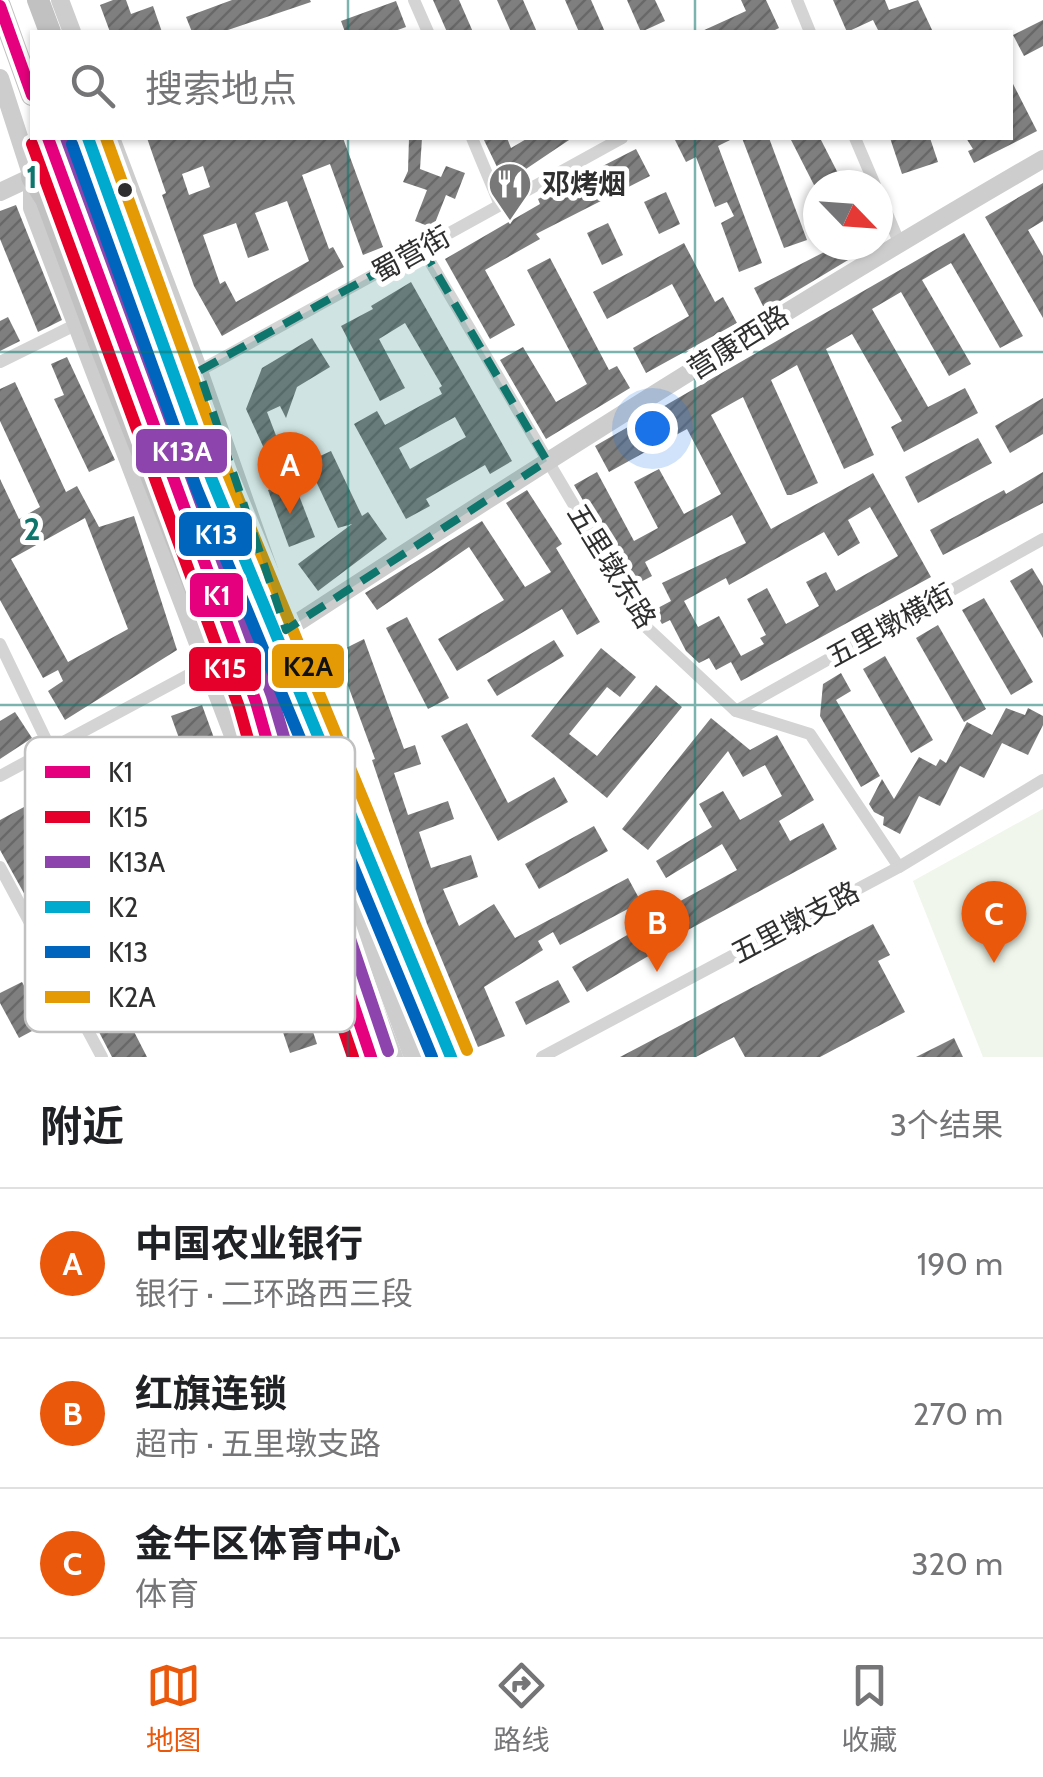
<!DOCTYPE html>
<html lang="zh">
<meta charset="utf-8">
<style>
:root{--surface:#fff;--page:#f6f6f6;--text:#202124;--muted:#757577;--line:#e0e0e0;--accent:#ea580c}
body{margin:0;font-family:Cabin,"Noto Sans SC",sans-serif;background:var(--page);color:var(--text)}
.compass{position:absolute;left:803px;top:170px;width:90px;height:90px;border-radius:50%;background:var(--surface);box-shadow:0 2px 8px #0004;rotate:115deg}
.you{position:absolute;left:652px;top:428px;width:35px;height:35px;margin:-25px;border:8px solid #fff;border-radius:50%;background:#1a73e8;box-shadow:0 0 0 15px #1a73e833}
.badge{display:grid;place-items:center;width:65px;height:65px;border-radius:50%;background:var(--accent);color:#fff;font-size:32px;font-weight:700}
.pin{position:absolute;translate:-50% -82px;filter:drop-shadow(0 2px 5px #0008)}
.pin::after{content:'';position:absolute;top:52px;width:35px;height:30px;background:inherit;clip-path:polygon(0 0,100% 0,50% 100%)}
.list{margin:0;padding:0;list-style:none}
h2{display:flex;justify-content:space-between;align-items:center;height:130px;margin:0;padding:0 40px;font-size:42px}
h2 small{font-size:32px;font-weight:400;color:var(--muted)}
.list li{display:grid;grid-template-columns:65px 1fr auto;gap:30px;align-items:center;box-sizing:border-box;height:150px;padding:0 40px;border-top:2px solid var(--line)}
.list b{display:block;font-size:38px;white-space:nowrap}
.list p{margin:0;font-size:32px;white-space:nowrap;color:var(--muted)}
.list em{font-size:32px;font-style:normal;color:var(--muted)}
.icon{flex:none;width:55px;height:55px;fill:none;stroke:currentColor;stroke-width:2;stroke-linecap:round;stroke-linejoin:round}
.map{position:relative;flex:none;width:1043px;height:1057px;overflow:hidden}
.search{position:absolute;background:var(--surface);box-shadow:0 2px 8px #0004;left:30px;right:30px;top:30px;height:110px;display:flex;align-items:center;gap:25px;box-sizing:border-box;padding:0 35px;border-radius:0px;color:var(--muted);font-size:38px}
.sheet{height:580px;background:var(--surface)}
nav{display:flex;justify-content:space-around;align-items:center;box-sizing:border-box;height:140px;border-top:2px solid var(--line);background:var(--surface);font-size:28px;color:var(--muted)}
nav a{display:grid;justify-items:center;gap:5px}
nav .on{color:var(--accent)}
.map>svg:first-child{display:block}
</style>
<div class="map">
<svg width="1043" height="1057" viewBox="0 0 1043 1057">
<defs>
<pattern id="building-hatch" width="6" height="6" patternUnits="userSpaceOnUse" patternTransform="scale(2.5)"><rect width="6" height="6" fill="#7f7f7f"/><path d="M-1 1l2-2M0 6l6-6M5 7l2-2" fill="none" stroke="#686868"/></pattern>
</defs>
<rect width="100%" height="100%" fill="#fff"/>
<polygon fill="#f0f6eb" points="1043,809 1043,1057 983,1057 913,881"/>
<g fill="url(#building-hatch)" fill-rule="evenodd">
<polygon points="113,0 126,0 131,14 153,6 162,32 110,32 100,5"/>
<polygon points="232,0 310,0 311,2 222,32 192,32 186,17"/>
<polygon points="433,0 459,0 473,32 447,32"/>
<polygon points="497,0 523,0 537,32 511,32"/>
<polygon points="565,0 591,0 605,32 579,32"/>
<polygon points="627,0 655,0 665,21 641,32"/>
<polygon points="741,0 766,0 779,28 771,32 700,32 746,11"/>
<polygon points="833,0 885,0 889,10 918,0 933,32 879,32 873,20 847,32"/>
<polygon points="396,1 406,27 392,32 345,32 341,21"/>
<polygon points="1043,20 1043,46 1024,56 1013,35"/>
<polygon points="1010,78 1037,131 974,163 968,151 973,149 966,138 1010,138"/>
<path d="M147 138H343L383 247 363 255 330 164 302 175 329 249 333 247 344 267 222 336 194 286 162 195 166 193ZM203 166 210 187 189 195 182 174ZM287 201 309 261 236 302 225 281 220 284 203 235 236 223 248 258 269 250 255 213Z"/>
<polygon points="409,138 422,138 420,169 441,177 446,166 465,173 455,199 446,195 433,228 415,221 427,190 403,182 408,171"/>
<polygon points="483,138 507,138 511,148 528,138 572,138 520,173 498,169"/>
<polygon points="674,138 734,138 718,146 762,263 739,272 721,223 734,216 727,202 715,207 696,157 686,162"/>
<polygon points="742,138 769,138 807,240 784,248"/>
<polygon points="790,138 820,138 844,185 814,185"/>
<polygon points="890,138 930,138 938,162 902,174"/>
<polygon points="636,149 650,176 536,234 540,239 485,270 515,325 490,339 445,259 540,204 538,199"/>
<polygon points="1043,183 1043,221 1028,230 1043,256 1043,318 985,217"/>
<polygon points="666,192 680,224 659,234 644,202"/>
<polygon points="16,205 62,320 38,332 0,239 0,211"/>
<polygon points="608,223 623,255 602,265 587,233"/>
<path d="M964 233 1023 336 1000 348 951 263 922 280 971 364 949 376 901 292 872 309 928 407 965 388 978 413 904 452 891 427 902 421 852 334 826 349 874 455 844 469 797 365 771 380 818 483 791 495H787L743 397 711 415 771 529 873 473 931 577 741 681 731 662 716 670 709 658 699 663 686 651 670 620 662 624 654 610 671 601 662 583 746 543 732 515 645 562 652 576 633 586 574 485 597 472 634 541 658 528 634 482 659 469 684 514 721 494 687 429 609 472 595 446ZM870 507 898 556 836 591 826 572 806 582 819 606 786 624 767 588 747 599 766 635 760 638 764 644 741 656 719 616 698 627 684 601 726 578 729 585 824 532 838 556 860 543 848 520Z"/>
<polygon points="684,243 715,302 723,297 737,323 646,373 633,348 689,316 672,284 607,319 593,292"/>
<polygon points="838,245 873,245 765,310 754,288"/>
<polygon points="550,258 609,370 617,366 630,388 546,439 500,360 523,347 556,402 587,384 527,270"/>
<path d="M411 282 512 461 490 474 485 465 426 499 430 506 406 519 354 424 377 411 385 425 442 394 439 388 442 386 405 323 379 339 405 388 380 401 341 326 373 309 371 306ZM455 417 466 437 410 469 399 448Z"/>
<polygon points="8,317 20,341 0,351 0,321"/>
<polygon points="312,338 330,367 297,387 286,418 280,406 267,412 285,459 272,466 246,409 262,368"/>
<polygon points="67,357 115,460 89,472 54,399 64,395 51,364"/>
<path d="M15 382 66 492 77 486 99 527 134 516 177 650 65 720 48 691 63 681 58 670 43 678 0 600V479L19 519 40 507 0 421V389ZM85 518 128 629 68 662 11 559Z"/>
<polygon points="1043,398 1043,434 1010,453 995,426"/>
<polygon points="978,438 992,463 918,503 905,477"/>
<polygon points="331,451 362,516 368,512 387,539 318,591 298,564 352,524 338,528 307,462"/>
<polygon points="1043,472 1043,503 943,555 930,530 1004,490 1006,494"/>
<polygon points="293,480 315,537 289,547 268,490"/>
<polygon points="527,490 562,544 556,548 600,622 577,635 562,609 457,671 438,639 504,600 469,547 377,610 365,593 482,521 525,587 551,572 506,503"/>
<polygon points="1032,568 1043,586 1043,638 1010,581"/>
<polygon points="984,598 1033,682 1011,695 962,610"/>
<polygon points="407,617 449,698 428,709 386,628"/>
<polygon points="938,625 986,709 964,722 916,638"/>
<polygon points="364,639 404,749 415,745 421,764 394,773 408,815 448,801 454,819 419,832 431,868 471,855 478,877 443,889 459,926 494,904 515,938 628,878 641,902 560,945 553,932 538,941 543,950 484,987 505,1036 478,1047 427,924 372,760 375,759 336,653"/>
<polygon points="554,640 564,656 497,696 487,680"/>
<polygon points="601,648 636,677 620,697 607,687 569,734 597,756 656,685 682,707 607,798 531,736"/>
<polygon points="885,656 933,740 911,753 863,669"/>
<polygon points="841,673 851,691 836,700 880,776 861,787 820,716 823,684"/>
<polygon points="202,705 246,826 215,838 171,716"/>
<polygon points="1006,708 1025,715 1028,708 1043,716 1043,725 1028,755 1002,743 984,778 960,766 940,806 919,796 900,834 883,825 884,817 874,812 869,804 882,779 894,799 919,757 936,766 940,759 946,763 967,722 992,735"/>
<polygon points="15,712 32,738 0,759 0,721"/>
<polygon points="711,718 750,750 777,735 814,800 779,821 790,841 823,823 837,849 686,931 673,905 737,870 722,844 666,878 656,861 712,827 699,804 723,791 740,820 782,796 765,765 743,777 728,751 648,850 622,829"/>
<polygon points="467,723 508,803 554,777 568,802 498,841 441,736"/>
<polygon points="24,807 40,836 25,844 72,932 52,944 0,850 0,820"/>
<polygon points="594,826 608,851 539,889 525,864"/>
<polygon points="648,923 662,948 587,992 572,967"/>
<polygon points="873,924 890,955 878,961 905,1012 820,1057 745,1057 734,1037 696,1057 620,1057"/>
<polygon points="91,946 126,1016 147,1057 112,1057 62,961"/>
<polygon points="293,970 317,1044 290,1053 265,979"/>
<polygon points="558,980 570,1002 526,1025 515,1002"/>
<polygon points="22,982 45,1024 19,1038 0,1003 0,993"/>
<polygon points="954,1038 963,1057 916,1057"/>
</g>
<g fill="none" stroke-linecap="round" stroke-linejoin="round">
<g stroke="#d4d4d4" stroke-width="12">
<polyline points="414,0 428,32"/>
<polyline points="797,0 810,32"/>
<polyline points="472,138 500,205"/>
<polyline points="855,138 875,185"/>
<polyline points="878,192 899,242"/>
<polyline points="422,248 646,627 736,711 810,734 899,867"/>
<polyline points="0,362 77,324"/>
<polyline points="199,371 622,138"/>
<polyline points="0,644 50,748"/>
<polyline points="736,711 1043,539"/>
<polyline points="0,776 205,666"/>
<polyline points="0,867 102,1057"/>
<polyline points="542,1057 899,867 1043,780"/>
</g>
<g stroke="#cdcdcd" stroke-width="18">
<polyline points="60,0 72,32"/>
<polyline points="0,78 32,177 32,208 245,767 292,840"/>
<polyline points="111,138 199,371 269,570 291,651"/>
<polyline points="0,192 32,177"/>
<path d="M286 630C535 468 786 308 1043 159"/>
<path d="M310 735C335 846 372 951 413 1057"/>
<polyline points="250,786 262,830 312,903"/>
<polyline points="316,874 339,919 394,1057"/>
<polyline points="361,888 434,1057"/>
</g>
<g stroke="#c1c1c1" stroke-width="22">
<polyline points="38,0 50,32"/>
<polyline points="0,6 32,95"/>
<polyline points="32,177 46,199 99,342"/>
<polyline points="340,968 371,1057"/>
<polyline points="437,1024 451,1057"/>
</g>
<g stroke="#c1c1c1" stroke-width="22">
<polyline points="48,138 256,702 281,790 324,923 337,993 355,1057"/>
<polyline points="88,138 212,480 437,1024"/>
<polyline points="99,342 218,646"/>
</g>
<g stroke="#fff" stroke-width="20">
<g id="bus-1">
<polyline points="0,6 32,95"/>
<polyline points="48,138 256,702 281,790 371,1057"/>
</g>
</g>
<g stroke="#fff" stroke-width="20">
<polyline id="bus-2" points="32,144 239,707 264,796 353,1057"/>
</g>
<g stroke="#fff" stroke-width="20">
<polyline id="bus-3" points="66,138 272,696 298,785 388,1051"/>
</g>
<g stroke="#fff" stroke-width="20">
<polyline id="bus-4" points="88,138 212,480 451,1057"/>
</g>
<g stroke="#fff" stroke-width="20">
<polyline id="bus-5" points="72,144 196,487 432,1057"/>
</g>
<g stroke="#fff" stroke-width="20">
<polyline id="bus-6" points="106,138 228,474 467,1050"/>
</g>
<use href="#bus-1" stroke="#e5007d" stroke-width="12"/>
<use href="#bus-2" stroke="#e4002b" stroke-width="12"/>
<use href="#bus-3" stroke="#8e44ad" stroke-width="12"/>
<use href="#bus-4" stroke="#00a9ce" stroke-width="12"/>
<use href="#bus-5" stroke="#0065bd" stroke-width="12"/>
<use href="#bus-6" stroke="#e39a05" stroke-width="12"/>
</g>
<path fill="#0f766e" fill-opacity="0.2" stroke="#0f766e" stroke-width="8" stroke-dasharray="20 12" stroke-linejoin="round" d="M422 248 547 461 286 630 199 371Z"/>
<path fill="none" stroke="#0f766e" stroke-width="2.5" stroke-opacity="0.55" d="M348 0V32M695 0V32M348 138V1057M695 138V1057M0 352H1043M0 705H1043"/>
<defs>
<g id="restaurant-pin" transform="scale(2.25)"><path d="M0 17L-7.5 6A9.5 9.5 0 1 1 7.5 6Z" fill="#787878" stroke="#fff"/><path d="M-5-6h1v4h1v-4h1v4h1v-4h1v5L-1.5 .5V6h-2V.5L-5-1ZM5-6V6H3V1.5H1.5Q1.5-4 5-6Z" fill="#fff"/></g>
</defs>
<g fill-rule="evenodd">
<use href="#restaurant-pin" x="510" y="184"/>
</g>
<circle fill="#2f2f2f" stroke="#fff" stroke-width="4" cx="125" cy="190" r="9"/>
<g text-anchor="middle" stroke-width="10" stroke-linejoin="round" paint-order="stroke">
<g font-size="28" font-weight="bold" fill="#2f2f2f" stroke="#fff" text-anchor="start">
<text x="542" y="194">邓烤烟</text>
</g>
<g font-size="28" fill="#2f2f2f" stroke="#fff">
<text transform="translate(411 254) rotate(-29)" y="10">蜀营街</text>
<text transform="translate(738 342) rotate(-32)" y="10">营康西路</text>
<text transform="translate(612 566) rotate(58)" y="10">五里墩东路</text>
<text transform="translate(890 625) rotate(-29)" y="10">五里墩横街</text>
<text transform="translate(795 922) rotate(-28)" y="10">五里墩支路</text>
</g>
</g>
<rect x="25" y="737" width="330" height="295" rx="15" fill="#fff" stroke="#c1c1c1" stroke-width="2.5"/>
<rect x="45" y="766" width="45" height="12" fill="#e5007d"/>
<rect x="45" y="811" width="45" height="12" fill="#e4002b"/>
<rect x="45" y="856" width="45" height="12" fill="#8e44ad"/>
<rect x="45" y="901" width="45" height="12" fill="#00a9ce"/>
<rect x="45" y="946" width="45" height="12" fill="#0065bd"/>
<rect x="45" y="991" width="45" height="12" fill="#e39a05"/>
<g font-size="28" fill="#2f2f2f">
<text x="108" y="782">K1</text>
<text x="108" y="827">K15</text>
<text x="108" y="872">K13A</text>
<text x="108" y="917">K2</text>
<text x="108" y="962">K13</text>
<text x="108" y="1007">K2A</text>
</g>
<g font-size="32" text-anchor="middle" font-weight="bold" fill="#0f766e" stroke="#fff" stroke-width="10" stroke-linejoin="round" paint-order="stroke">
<text x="32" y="188">1</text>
<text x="32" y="540">2</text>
</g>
<g stroke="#fff" stroke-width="4">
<rect x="134" y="427" width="95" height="48" rx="10" fill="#8e44ad"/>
<rect x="177" y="510" width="77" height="48" rx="10" fill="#0065bd"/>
<rect x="188" y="571" width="57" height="48" rx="10" fill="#e5007d"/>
<rect x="270" y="642" width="76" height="48" rx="10" fill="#e39a05"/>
<rect x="187" y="645" width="76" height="48" rx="10" fill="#e4002b"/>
</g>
<g font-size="28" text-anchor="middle" font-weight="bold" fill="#fff">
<text x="182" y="461">K13A</text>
<text x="216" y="544">K13</text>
<text x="217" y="605">K1</text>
<text x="225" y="678">K15</text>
</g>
<g font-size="28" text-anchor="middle" font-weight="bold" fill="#111">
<text x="308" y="676">K2A</text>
</g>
</svg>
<svg class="compass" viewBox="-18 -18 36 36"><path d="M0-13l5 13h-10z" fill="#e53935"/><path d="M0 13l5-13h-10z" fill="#757577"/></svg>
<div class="you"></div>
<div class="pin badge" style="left:290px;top:514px">A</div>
<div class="pin badge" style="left:657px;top:972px">B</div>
<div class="pin badge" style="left:994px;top:963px">C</div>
<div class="search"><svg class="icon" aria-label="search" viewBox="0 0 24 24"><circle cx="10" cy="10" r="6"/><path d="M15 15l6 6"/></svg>搜索地点</div>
</div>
<section class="sheet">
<h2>附近<small>3个结果</small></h2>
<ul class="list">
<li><span class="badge">A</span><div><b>中国农业银行</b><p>银行 · 二环路西三段</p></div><em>190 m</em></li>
<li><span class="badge">B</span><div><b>红旗连锁</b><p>超市 · 五里墩支路</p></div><em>270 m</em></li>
<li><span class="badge">C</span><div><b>金牛区体育中心</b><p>体育</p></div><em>320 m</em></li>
</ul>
</section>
<nav>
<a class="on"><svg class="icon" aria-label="map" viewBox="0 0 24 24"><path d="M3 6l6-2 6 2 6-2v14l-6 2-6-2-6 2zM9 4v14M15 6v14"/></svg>地图</a>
<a><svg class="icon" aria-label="directions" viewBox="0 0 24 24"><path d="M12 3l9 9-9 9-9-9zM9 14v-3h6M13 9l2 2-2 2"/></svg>路线</a>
<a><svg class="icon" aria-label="saved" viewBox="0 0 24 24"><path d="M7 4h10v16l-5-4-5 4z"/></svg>收藏</a>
</nav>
